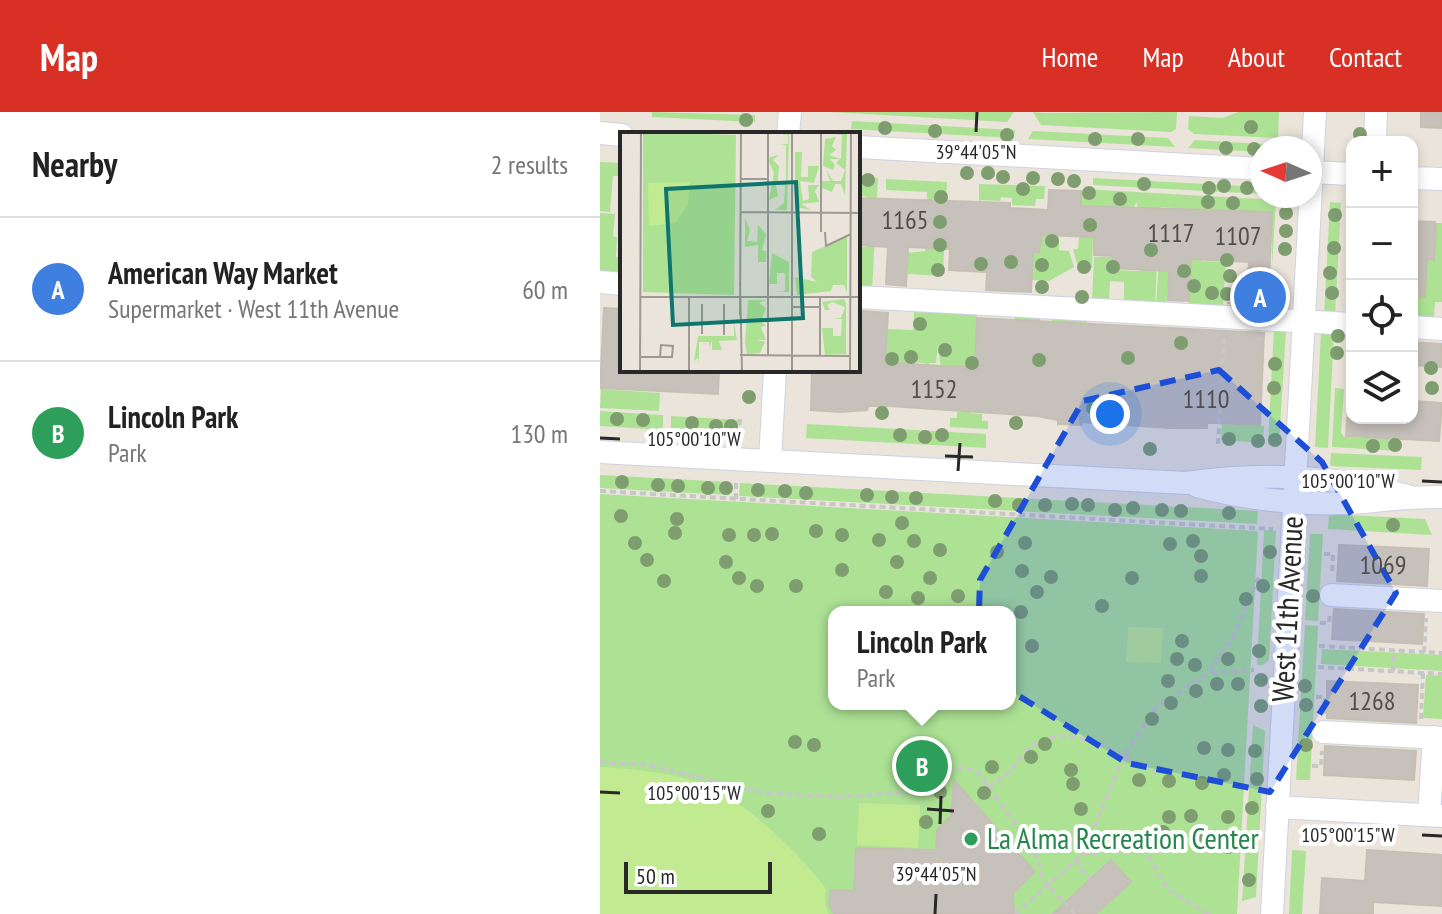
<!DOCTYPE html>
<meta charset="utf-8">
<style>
:root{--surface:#fff;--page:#f6f6f6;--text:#222;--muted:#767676;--line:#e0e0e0;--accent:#d93025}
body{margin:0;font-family:"PT Sans Narrow",sans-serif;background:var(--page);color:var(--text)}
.controls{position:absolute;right:24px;top:24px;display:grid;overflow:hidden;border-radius:16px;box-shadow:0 4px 12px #0003}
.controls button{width:72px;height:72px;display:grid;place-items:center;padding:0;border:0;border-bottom:2px solid var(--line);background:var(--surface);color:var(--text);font:40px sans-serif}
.compass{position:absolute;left:650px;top:24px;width:72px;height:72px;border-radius:50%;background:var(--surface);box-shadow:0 4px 12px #0003;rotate:273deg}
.scale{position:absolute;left:24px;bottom:20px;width:148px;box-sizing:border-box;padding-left:8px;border:4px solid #282828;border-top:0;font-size:22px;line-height:28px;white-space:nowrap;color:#282828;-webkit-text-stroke:6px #fff;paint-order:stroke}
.you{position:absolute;left:510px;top:302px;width:28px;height:28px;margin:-20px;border:6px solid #fff;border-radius:50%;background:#1a73e8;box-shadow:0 0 0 12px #1a73e833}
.badge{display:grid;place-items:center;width:52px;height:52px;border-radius:50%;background:var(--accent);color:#fff;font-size:26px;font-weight:700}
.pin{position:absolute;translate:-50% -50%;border:4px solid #fff;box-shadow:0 2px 8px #0006}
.popup{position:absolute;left:228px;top:494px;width:188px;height:104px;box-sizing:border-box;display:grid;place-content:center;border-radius:16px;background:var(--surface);filter:drop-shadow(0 2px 6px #0005);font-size:26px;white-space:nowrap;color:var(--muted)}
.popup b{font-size:30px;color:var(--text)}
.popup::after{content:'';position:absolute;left:50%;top:100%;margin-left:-16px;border:16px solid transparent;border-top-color:var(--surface)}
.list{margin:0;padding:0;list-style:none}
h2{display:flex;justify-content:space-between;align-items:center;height:104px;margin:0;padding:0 32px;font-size:34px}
h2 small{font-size:26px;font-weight:400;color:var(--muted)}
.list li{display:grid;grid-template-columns:52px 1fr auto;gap:24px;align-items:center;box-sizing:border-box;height:144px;padding:0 32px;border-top:2px solid var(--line)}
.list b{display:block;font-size:30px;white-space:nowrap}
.list p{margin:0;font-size:26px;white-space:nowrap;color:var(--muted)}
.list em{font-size:26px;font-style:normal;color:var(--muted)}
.icon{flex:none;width:44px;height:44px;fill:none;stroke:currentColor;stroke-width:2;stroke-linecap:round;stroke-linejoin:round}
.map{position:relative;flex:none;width:842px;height:802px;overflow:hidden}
header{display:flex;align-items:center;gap:48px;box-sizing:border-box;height:112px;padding:0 40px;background:var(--accent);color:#fff}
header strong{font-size:38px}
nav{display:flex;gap:44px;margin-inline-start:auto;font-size:28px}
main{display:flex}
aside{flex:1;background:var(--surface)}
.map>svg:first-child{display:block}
</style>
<header>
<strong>Map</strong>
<nav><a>Home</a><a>Map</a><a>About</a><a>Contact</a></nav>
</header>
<main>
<aside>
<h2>Nearby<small>2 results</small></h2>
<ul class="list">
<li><span class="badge" style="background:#3f7fe0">A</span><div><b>American Way Market</b><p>Supermarket · West 11th Avenue</p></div><em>60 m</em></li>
<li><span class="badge" style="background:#2e9e5b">B</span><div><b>Lincoln Park</b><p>Park</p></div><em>130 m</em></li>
</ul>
</aside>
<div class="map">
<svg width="842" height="802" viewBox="0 0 842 802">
<rect width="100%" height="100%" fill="#ebe4da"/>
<g fill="#ade295" fill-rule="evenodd">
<polygon points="52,0 155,3 155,10 52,5"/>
<polygon points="230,0 414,0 407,10"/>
<polygon points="433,0 444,1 577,0 576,17 571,20 441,13"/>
<polygon points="638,0 679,0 678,26 594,22 588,17 589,4 623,6"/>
<polygon points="252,9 415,18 414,26 251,17"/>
<polygon points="433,19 568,26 575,35 428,27"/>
<polygon points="595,28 679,33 679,36 662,36 662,40 588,36"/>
<polygon points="0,50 22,51 22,64 13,64 10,100 0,99"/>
<polygon points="258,64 278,66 272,180 258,179 258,135 267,135 272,87 258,82"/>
<polygon points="493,66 662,75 662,82 493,73"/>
<polygon points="286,67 347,70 343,164 308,162 306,141 325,139 327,80 286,78"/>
<polygon points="379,72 445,74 444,87 436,87 435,94 412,93 412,86 401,85 400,89 381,88 379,93"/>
<polygon points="483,77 676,88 672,155 672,100 651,99 650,104 641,99 628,98 628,103 585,97 584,101 575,101 575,96 561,95 560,106 538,97 537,90 533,96 494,95 492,156 478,155 473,137 478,137"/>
<polygon points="730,90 741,91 735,205 724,204"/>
<polygon points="0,101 15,102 13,124 17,125 16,145 22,145 22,163 0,162"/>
<polygon points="559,107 555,194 524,192 524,170 510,169 509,188 492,187 494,145 515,145 514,158 540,159 542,130"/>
<polygon points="835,111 842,111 842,190 835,190 834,208 812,207 812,158 827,158 828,148 835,148"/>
<polygon points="443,124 459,125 459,138 469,139 474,155 449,169 430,168 431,141 439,141"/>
<polygon points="599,142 602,142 602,149 626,150 623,195 589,194 590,174 568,173 566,193 556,192 559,148 598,148"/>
<polygon points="314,200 377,201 376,230 413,232 415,203 440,204 440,209 452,210 453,205 487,206 487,215 463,210 372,270 370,301 382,302 382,309 388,309 388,317 350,315 350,306 357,306 357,300 365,300 367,270 361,255 347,254 347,260 341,259 338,232 336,251 329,251 329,258 325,258 325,251 312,250 310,266 300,265 301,250 258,244 258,227 287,226 287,217 313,218"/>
<polygon points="674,217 686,218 679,332 668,332"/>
<polygon points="721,220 734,221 728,336 715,335"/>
<polygon points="735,276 744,277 741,321 745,325 762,326 780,306 779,326 800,327 800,339 732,335"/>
<polygon points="1,277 60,281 59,299 0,296"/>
<polygon points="0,299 63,303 63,318 0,314"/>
<polygon points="71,304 138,308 137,322 71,318"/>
<polygon points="207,312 386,322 386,336 206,326"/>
<polygon points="622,312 664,314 663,331 621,328"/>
<polygon points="731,341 822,345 821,358 730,354"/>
<polygon points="0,363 130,370 130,383 0,376"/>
<polygon points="140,371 658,399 657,412 139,384"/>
<path d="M0 382 658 419 637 802H0ZM234 500H410V592H234Z"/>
<polygon points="729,402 825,407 832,423 728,417"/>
<polygon points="664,418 676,419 669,548 663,553 657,553"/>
<polygon points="710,422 723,422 718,509 705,508"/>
<polygon points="705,513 718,514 710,668 696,668"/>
<polygon points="722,537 842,543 842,559 721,552"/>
<polygon points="826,563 842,564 842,607 823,606"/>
<polygon points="653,613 665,619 656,785 642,789"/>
<polygon points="692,738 706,739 702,802 689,802"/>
</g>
<g fill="#c1ea91">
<polygon points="528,515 563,516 561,551 526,550"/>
<path d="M0 655C36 657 76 661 110 675 144 688 205 747 226 777L225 792 229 802H0Z"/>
<polygon points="259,691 320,693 318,736 257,733"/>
</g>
<g fill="#c6c1ba" stroke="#c6c0b4" stroke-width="2">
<polygon points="821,0 842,0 842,16 821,15"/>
<polygon points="449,78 481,79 481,94 672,100 668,193 627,191 646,190 649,150 591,147 589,189 568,188 569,159 512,156 513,144 494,143 494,125 442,123 439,140 433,140 431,180 386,178 387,160 349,158 350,137 308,135 306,174 286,172 288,135 258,133 258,86 410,91 410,96 448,98"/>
<polygon points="812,109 835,110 836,115 834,148 827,147 825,185 812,184"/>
<polygon points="4,196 22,197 22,258 119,258 118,282 0,276"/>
<polygon points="262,199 288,201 285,250 341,254 375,255 377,206 664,221 660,313 616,311 607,311 607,316 570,316 481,310 481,313 458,312 458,308 437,304 289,294 268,294 267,298 240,300 211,298 212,258 258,258"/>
<polygon points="812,230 842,232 842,255 812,253"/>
<polygon points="812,289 842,291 839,329 746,324 747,306 812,306"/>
<polygon points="739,433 829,437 827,474 737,469"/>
<polygon points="734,497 824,502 822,532 732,527"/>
<polygon points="727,569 818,573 816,611 727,606"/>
<polygon points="725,634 816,639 814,668 724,663"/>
<polygon points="354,668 435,760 413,781 414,802 234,802 229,792 231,778 254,779 256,736 336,738 337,718 351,704"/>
<polygon points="767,738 842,743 842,794 773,790 773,802 720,802 722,766 765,769"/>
<polygon points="511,748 531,770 496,802 453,802"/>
</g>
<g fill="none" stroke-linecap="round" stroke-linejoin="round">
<g stroke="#cfd2e2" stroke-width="24">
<g id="minor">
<polyline points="0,21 22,23"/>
<polyline points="188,22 190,0"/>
<polyline points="775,30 776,0"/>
<polyline points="258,35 662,57"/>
<polyline points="710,60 752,62"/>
<polyline points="812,66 842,67"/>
<polyline points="0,170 22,172"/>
<polyline points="258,185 752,212"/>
<polyline points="812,215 842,217"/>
<path d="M0 340 586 371C663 360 732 363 808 384"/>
<polyline points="170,349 175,258"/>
<path d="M597 374C646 387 699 393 750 391 781 389 810 384 842 385"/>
<polyline points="731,483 842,489"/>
<polyline points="723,620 842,626"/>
<polyline points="677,695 842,704"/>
<polyline points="829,703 834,625"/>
<polyline points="672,802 715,0"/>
</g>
</g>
<g stroke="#c7c7c7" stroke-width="4" stroke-dasharray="6 4" stroke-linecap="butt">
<polyline points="139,323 140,305"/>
<polyline points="618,332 624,226"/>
<polyline points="0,379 673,417"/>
<polyline points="136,387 136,367"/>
<polyline points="724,442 733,442 732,462"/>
<polyline points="720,511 729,511 730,503"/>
<polyline points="719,534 842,541"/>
<polyline points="824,540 826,506"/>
<polyline points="718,555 842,562"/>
<polyline points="793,559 794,538"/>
<polyline points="611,561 654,558"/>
<polyline points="716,585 725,585 724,602"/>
<polyline points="821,607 823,561"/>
<path d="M0 650 48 653 163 681 241 685 327 679C341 658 352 652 377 659L430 732 438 748 442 767 475 802"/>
<polyline points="712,654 721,654 722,639"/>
<path d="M388 674C418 660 414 646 434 633 473 607 520 645 556 660"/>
<polyline points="430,732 487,728"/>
<polyline points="483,742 543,736 569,778 609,802"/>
<polyline points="475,749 490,767"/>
<polyline points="415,802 483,742 523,646 556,595 608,561 633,525 660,462"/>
</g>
<use href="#minor" stroke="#fff" stroke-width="22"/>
</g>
<g fill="#7f9e70">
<circle cx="146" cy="8" r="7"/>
<circle cx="651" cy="15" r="7"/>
<circle cx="285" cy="16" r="7"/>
<circle cx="335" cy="19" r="7"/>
<circle cx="760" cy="22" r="7"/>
<circle cx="407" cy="23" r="7"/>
<circle cx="495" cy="27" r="7"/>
<circle cx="538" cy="27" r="7"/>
<circle cx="626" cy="36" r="7"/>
<circle cx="654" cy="37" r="7"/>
<circle cx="367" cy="61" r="7"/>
<circle cx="388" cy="61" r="7"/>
<circle cx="403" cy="65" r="7"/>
<circle cx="433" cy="66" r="7"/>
<circle cx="458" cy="67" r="7"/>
<circle cx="268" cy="68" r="7"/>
<circle cx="474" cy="69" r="7"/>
<circle cx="544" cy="72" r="7"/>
<circle cx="624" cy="74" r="7"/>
<circle cx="609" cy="76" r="7"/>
<circle cx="647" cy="76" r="7"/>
<circle cx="423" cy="77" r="7"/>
<circle cx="489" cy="81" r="7"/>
<circle cx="341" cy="85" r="7"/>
<circle cx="520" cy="87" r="7"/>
<circle cx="608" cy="90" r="7"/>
<circle cx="633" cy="91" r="7"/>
<circle cx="686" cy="101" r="7"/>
<circle cx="735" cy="103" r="7"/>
<circle cx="340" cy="110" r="7"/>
<circle cx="490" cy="113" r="7"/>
<circle cx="686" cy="119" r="7"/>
<circle cx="452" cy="129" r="7"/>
<circle cx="340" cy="133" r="7"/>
<circle cx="734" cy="136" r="7"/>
<circle cx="685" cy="137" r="7"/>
<circle cx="551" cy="138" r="7"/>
<circle cx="627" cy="148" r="7"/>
<circle cx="411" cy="150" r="7"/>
<circle cx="381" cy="152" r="7"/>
<circle cx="442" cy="153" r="7"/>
<circle cx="484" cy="155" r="7"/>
<circle cx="513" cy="155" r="7"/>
<circle cx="338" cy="158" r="7"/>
<circle cx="584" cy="159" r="7"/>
<circle cx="730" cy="161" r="7"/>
<circle cx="630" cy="164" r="7"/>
<circle cx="594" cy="174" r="7"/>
<circle cx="442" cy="175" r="7"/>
<circle cx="612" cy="181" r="7"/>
<circle cx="732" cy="181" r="7"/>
<circle cx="627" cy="182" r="7"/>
<circle cx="482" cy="185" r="7"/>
<circle cx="320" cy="212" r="7"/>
<circle cx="738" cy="224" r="7"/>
<circle cx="581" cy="231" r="7"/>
<circle cx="345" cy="238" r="7"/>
<circle cx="737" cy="241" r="7"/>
<circle cx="311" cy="245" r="7"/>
<circle cx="528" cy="246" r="7"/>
<circle cx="292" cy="247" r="7"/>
<circle cx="439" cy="248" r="7"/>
<circle cx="372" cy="251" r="7"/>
<circle cx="675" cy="252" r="7"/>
<circle cx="831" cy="256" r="7"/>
<circle cx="674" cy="276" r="7"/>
<circle cx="832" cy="276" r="7"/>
<circle cx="149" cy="285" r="7"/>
<circle cx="493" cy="296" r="7"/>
<circle cx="282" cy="301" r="7"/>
<circle cx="17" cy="307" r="7"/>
<circle cx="43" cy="308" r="7"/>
<circle cx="92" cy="311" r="7"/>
<circle cx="416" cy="311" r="7"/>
<circle cx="116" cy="314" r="7"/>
<circle cx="131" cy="314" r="7"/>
<circle cx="300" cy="323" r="7"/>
<circle cx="342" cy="323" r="7"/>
<circle cx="325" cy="325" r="7"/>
<circle cx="629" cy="327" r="7"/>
<circle cx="675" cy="328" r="7"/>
<circle cx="658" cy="329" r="7"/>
<circle cx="795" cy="333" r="7"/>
<circle cx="773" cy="334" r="7"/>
<circle cx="550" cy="337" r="7"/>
<circle cx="22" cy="370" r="7"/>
<circle cx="58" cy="373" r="7"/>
<circle cx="78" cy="374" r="7"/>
<circle cx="108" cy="376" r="7"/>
<circle cx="126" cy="376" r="7"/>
<circle cx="158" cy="378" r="7"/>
<circle cx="185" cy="379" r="7"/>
<circle cx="206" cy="381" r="7"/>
<circle cx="267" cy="383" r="7"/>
<circle cx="292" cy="385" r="7"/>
<circle cx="316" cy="386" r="7"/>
<circle cx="395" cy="389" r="7"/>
<circle cx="472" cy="392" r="7"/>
<circle cx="419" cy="393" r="7"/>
<circle cx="445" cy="393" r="7"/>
<circle cx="488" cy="393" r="7"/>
<circle cx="533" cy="396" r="7"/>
<circle cx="515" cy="398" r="7"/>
<circle cx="562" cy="398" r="7"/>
<circle cx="581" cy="399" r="7"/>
<circle cx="629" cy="401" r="7"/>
<circle cx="21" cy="404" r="7"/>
<circle cx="77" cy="407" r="7"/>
<circle cx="302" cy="411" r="7"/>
<circle cx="793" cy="413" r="7"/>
<circle cx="216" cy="419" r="7"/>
<circle cx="75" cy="421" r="7"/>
<circle cx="172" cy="422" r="7"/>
<circle cx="129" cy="423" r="7"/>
<circle cx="154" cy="423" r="7"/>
<circle cx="242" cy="423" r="7"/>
<circle cx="279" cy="428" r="7"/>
<circle cx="314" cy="429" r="7"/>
<circle cx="593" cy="429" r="7"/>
<circle cx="35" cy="431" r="7"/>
<circle cx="425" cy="431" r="7"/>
<circle cx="570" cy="432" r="7"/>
<circle cx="340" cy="438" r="7"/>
<circle cx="397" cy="440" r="7"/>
<circle cx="670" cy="440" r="7"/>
<circle cx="601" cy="444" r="7"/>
<circle cx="47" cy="448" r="7"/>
<circle cx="126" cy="450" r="7"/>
<circle cx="297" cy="450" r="7"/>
<circle cx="242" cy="458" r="7"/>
<circle cx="422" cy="459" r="7"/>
<circle cx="601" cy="464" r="7"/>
<circle cx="451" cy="465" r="7"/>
<circle cx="139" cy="466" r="7"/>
<circle cx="330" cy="466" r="7"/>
<circle cx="532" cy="466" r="7"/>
<circle cx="64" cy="469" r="7"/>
<circle cx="157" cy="474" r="7"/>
<circle cx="196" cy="474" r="7"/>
<circle cx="663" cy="474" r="7"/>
<circle cx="286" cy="480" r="7"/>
<circle cx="437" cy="480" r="7"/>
<circle cx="358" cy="484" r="7"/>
<circle cx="713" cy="484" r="7"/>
<circle cx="318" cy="486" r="7"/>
<circle cx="646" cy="487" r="7"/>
<circle cx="502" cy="494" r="7"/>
<circle cx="421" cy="500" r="7"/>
<circle cx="582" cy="529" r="7"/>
<circle cx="432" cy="534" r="7"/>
<circle cx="659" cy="539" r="7"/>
<circle cx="577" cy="547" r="7"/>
<circle cx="628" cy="547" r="7"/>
<circle cx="595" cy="553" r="7"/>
<circle cx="661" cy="568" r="7"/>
<circle cx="568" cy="569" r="7"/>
<circle cx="617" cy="572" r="7"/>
<circle cx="638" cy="572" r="7"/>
<circle cx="705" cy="574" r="7"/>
<circle cx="596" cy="579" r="7"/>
<circle cx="571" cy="591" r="7"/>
<circle cx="706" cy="593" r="7"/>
<circle cx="661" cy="594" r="7"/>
<circle cx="552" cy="607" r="7"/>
<circle cx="195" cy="630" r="7"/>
<circle cx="445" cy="632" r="7"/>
<circle cx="214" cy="633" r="7"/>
<circle cx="706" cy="633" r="7"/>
<circle cx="604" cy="636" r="7"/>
<circle cx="628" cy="638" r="7"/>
<circle cx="655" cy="639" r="7"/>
<circle cx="431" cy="645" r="7"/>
<circle cx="392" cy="655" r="7"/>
<circle cx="471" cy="658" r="7"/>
<circle cx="624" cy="663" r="7"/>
<circle cx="657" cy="667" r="7"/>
<circle cx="539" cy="668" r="7"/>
<circle cx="569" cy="669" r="7"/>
<circle cx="602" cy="671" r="7"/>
<circle cx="473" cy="672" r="7"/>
<circle cx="340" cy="680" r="7"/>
<circle cx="384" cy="681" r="7"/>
<circle cx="652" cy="696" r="7"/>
<circle cx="481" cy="697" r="7"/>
<circle cx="168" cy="699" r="7"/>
<circle cx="591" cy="704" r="7"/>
<circle cx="569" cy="705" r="7"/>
<circle cx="628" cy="705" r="7"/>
<circle cx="326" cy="710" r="7"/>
<circle cx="563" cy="720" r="7"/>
<circle cx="219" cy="722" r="7"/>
<circle cx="602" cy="723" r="7"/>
<circle cx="628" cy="735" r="7"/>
<circle cx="649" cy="768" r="7"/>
</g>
<path fill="#1d4ed8" fill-opacity="0.2" stroke="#1d4ed8" stroke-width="6" stroke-dasharray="16 10" stroke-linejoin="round" d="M619 258 722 350 796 481 670 680 527 651 377 558 380 468 483 289Z"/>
<path fill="none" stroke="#282828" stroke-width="3" d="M376 20 377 0M0 326 20 327M345 344 373 345M358 359 360 331M822 369 842 370M0 680 20 681M327 697 354 699M340 712 341 684M822 723 842 724M335 802 336 782"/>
<circle fill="#2e9e5b" stroke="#fff" stroke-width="3" cx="371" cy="727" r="8"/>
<g text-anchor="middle" stroke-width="8" stroke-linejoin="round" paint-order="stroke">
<g font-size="26" fill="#504e4c">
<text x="305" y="117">1165</text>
<text x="571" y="130">1117</text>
<text x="638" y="133">1107</text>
<text x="334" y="286">1152</text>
<text x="606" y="296">1110</text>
<text x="783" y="462">1069</text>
<text x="772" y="598">1268</text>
</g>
<g font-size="30" fill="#282828" stroke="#fff">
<text transform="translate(688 497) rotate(-87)" y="10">West 11th Avenue</text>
</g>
<g font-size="30" fill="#27864d" stroke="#fff" text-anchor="start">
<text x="387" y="737">La Alma Recreation Center</text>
</g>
</g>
<g transform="translate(20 20)">
<rect width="240" height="240" fill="#ebe4da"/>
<path d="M23 0 116 3 114 163 23 160ZM149 0 169 1 167 78H155L164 71 165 53H156L158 64 149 68 154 41 149 30 150 25 159 23 153 28 159 34 158 50H166V13L160 12H168V3ZM202 0H224L227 1 225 63 221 52H215L212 60 202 56V49H210L206 38 213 49H221L225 38 216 31 220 27H210L215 33 213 38 203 34 205 7 216 5 212 14 216 18 209 23 221 27 222 3ZM175 20H182L181 45H188V34H199L194 51 180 49 183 69 189 67 188 53H199L195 59 199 70 181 72 191 78 175 75ZM125 86 130 98 127 109 137 110 138 93 146 102 142 118 146 119V130H138V113L125 115ZM227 105V160L224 153H213L211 159 177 163 175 145 197 150 191 145 192 120ZM152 121 169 130V160H156L165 159V141H157V152H149ZM224 167 226 171V222L205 223 202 196H213V204H221L222 187 211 186H221L225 175 212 170 207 173 210 178H205L202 170ZM128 168H146L139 171 146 176 141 189 146 194 141 195 146 208H137L145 210 140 221 127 222 125 211ZM114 191 117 208 99 209 102 218H92V208L90 215 89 210H79V231L78 226 74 229 78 204H114Z" fill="#ade295"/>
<path d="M70 50 68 73 55 91 29 94 28 51Z" fill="#c1ea91"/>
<path fill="none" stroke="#9d9993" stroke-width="2" d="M121 47H148M121 80 240 81M201 100V0M205 100 206 114 231 102M120 150 122 240M20 165H240M82 172V202M104 172V203M172 175H200M120 183 121 0M120 223 230 224M148 224V0M200 224V166M20 225H52L53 214 41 213 40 225M20 240 21 0M69 240V166M172 240V0M230 240 231 0"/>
<path fill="#0f766e" fill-opacity="0.15" stroke="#0f766e" stroke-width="4" d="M176 50 183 186 53 193 46 57Z"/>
<rect width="240" height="240" fill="none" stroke="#282828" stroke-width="4"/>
</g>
<g font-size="20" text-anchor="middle" fill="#282828" stroke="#fff" stroke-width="8" stroke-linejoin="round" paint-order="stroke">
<text x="376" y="47">39°44'05"N</text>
<text x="94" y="334">105°00'10"W</text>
<text x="748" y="376">105°00'10"W</text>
<text x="94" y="688">105°00'15"W</text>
<text x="748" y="730">105°00'15"W</text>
<text x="336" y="769">39°44'05"N</text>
</g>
</svg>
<div class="controls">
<button>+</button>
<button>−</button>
<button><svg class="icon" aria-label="locate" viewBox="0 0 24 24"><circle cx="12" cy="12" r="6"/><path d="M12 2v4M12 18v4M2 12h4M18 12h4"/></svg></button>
<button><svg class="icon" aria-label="layers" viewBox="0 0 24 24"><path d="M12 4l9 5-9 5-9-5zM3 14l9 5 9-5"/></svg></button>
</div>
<svg class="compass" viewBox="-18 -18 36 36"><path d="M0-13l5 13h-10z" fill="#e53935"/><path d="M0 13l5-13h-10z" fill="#767676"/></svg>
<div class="scale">50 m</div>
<div class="you"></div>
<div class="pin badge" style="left:660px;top:185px;background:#3f7fe0">A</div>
<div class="pin badge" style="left:322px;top:654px;background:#2e9e5b">B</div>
<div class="popup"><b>Lincoln Park</b>Park</div>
</div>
</main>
